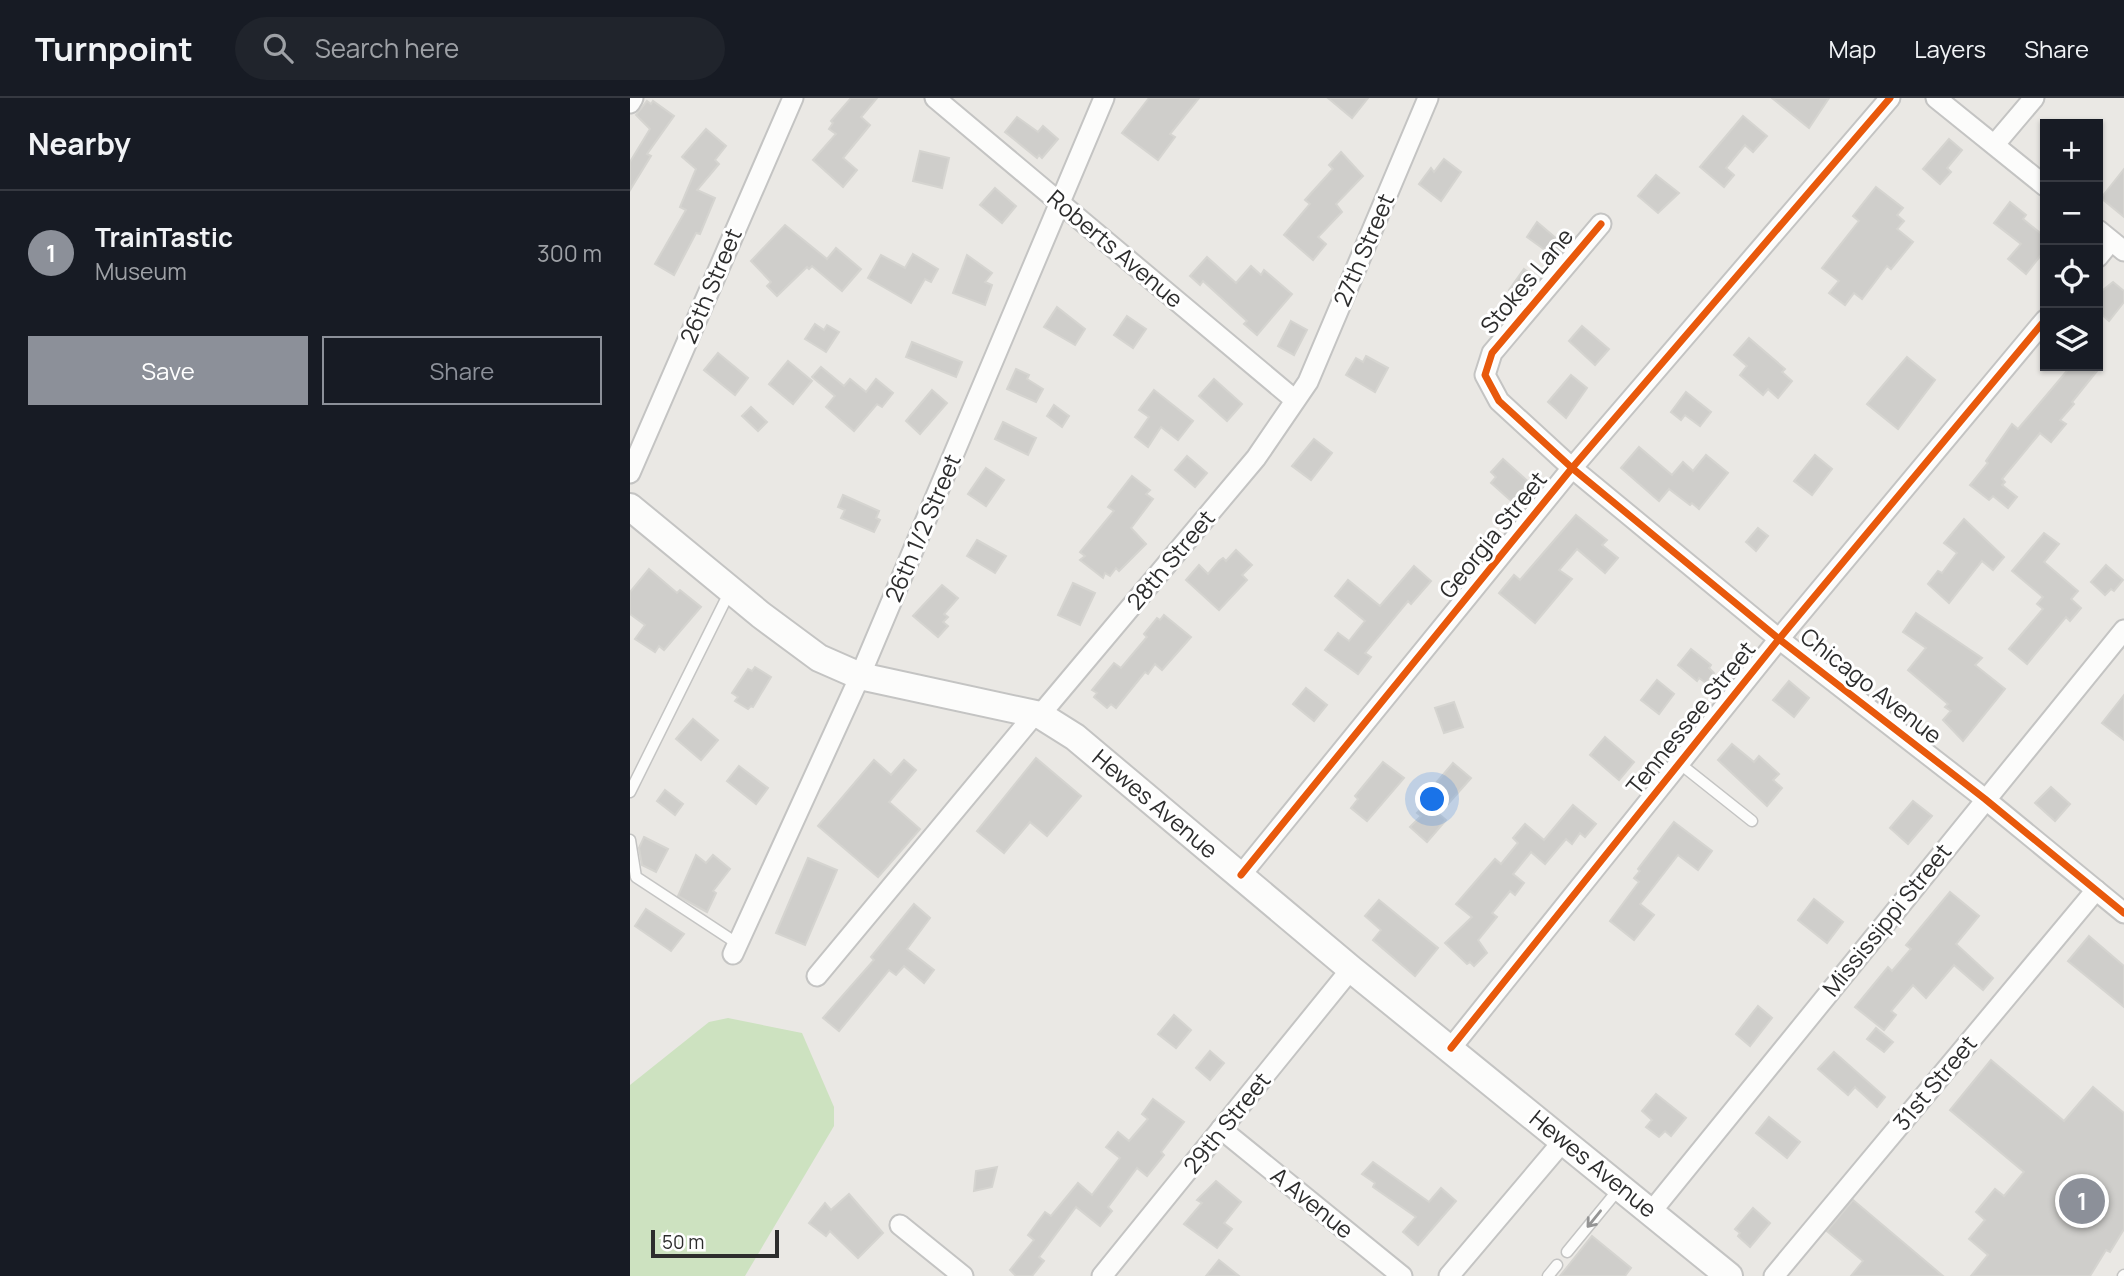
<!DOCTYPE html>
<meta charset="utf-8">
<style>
:root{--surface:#171b24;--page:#20242c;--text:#f1f3f6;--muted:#9ea1a6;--line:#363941;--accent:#8c9099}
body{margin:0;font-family:Manrope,sans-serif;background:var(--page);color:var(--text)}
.controls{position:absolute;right:21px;top:21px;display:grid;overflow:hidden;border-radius:0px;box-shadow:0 2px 5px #0004}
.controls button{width:63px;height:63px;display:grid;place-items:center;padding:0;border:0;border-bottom:2px solid var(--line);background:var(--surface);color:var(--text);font:35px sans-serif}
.scale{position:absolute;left:21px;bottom:18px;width:128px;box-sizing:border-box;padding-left:7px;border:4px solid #2d2d2d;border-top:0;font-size:19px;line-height:24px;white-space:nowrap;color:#2d2d2d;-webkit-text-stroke:5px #fff;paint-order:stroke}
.you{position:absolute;left:803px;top:702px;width:24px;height:24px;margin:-18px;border:5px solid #fff;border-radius:50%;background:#1a73e8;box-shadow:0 0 0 10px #1a73e833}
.badge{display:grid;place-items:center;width:46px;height:46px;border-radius:50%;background:var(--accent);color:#fff;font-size:23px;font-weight:700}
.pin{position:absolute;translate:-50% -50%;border:4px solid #fff;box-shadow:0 2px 7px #0006}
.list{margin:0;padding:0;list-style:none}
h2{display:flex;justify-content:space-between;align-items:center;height:91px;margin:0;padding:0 28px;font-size:30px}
h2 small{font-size:23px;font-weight:400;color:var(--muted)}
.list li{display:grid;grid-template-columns:46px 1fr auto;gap:21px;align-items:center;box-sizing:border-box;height:126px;padding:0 28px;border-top:2px solid var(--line)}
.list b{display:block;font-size:26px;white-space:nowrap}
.list p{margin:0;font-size:23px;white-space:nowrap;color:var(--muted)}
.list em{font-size:23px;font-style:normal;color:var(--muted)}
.actions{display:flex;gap:14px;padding:21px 28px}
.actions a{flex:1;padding:16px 0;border:2px solid var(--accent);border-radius:0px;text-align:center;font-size:24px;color:var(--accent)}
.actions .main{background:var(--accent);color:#fff}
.icon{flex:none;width:38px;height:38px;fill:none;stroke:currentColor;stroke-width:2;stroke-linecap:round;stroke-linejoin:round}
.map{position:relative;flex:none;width:1494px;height:1178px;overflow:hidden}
header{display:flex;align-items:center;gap:42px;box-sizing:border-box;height:98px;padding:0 35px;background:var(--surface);border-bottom:2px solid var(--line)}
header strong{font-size:33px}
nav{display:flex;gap:38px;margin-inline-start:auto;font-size:24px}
.search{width:490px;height:63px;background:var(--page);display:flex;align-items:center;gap:18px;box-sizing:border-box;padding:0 24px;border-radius:38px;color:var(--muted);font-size:26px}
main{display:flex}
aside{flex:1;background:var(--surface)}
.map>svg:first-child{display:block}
</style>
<header>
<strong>Turnpoint</strong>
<div class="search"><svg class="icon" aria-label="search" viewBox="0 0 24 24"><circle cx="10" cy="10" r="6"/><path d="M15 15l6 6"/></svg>Search here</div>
<nav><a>Map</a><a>Layers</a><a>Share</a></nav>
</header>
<main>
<aside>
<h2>Nearby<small></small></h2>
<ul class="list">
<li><span class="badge">1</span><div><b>TrainTastic</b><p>Museum</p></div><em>300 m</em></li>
</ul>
<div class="actions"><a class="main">Save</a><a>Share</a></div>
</aside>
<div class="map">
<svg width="1494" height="1178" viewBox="0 0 1494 1178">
<rect width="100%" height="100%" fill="#eae8e4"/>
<polygon fill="#cde2c0" points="98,920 172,935 204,1009 204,1028 115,1178 0,1178 0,987 79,924"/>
<g fill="#cfcecb" stroke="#d5d4d0" stroke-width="2">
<polygon points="221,0 247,0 231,19 240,27 213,60 227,72 213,89 183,62 206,36 199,31 203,25 201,23"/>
<polygon points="519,0 569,0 540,36 545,39 528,62 492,35"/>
<polygon points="698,0 738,0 722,20"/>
<polygon points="1142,0 1199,0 1179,30"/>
<polygon points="17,3 21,6 23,3 44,18 17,56 21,58 0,92 0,64 20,31 6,17"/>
<polygon points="1113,18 1137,38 1123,54 1115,47 1096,70 1104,77 1094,89 1070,69"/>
<polygon points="387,19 408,34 413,28 428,41 412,60 409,57 407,60 375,34"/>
<polygon points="76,31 96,48 85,62 89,66 67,92 85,100 70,136 66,135 44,177 25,166 56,112 50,109 66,71 52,59"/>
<polygon points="1319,41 1332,52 1317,70 1321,74 1310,86 1293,71"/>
<polygon points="290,53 319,60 312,90 283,83"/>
<polygon points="711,54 733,78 706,106 712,114 688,139 696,146 683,162 654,137 680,106 675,102 703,71 699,67"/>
<polygon points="814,61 831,74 811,103 789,86 801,70 804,74"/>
<polygon points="1494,71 1494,119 1471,100"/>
<polygon points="1026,77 1049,95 1028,115 1008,98"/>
<polygon points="1246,89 1273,110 1267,117 1274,123 1267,131 1283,144 1261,171 1257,168 1232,201 1224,195 1215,207 1199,195 1209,183 1192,170 1229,123 1223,118"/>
<polygon points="365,90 386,108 372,125 350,107"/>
<polygon points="1380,104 1396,117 1393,121 1415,139 1415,152 1396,176 1378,161 1391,146 1364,125"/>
<polygon points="907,124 935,148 926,160 897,139"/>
<polygon points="155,127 197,161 206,150 231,171 212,193 182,168 179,171 177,169 147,198 137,188 141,184 121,163"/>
<polygon points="283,156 308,171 301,184 295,181 281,205 238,180 251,157 275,170"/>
<polygon points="337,157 362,175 355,184 362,187 355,207 323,195"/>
<polygon points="577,159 606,185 621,168 631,177 634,172 662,196 627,237 614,226 617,223 573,183 570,187 560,178"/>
<polygon points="894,171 905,179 891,200 879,192"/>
<polygon points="1483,184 1494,193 1494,204 1479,223 1468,213 1468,196"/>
<polygon points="427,209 455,231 445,247 414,229"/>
<polygon points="497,218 516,231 503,250 484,237"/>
<polygon points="661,223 677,232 664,257 648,248"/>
<polygon points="185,226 194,232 197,227 209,234 196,254 175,241"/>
<polygon points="952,228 979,251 965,267 939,243"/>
<polygon points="1119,240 1155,271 1152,274 1162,283 1148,300 1138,291 1133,297 1110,277 1117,268 1104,257"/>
<polygon points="282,244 332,264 326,279 276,259"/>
<polygon points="88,255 118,280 105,297 74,272"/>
<polygon points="736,258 758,270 745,294 716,277 726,260 733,264"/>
<polygon points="1277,259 1305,282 1268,331 1237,306"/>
<polygon points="158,263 182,283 163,306 139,286"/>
<polygon points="1441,268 1471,268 1442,304 1444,306 1430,322 1436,326 1421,344 1410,335 1372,381 1375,384 1372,387 1387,399 1378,410 1363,398 1359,402 1340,387 1358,365 1356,363 1382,326 1388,331"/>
<polygon points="191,269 214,288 220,281 236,294 246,281 263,295 252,309 247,306 224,333 196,309 205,298 182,279"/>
<polygon points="386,271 399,277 397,281 413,291 406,304 377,291"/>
<polygon points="941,277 957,290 936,320 918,304"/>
<polygon points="584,281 612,306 597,323 569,298"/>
<polygon points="302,292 317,305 290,336 276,323"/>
<polygon points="524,292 563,323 548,342 531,329 518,349 505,339 519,319 509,312"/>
<polygon points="1056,294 1081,314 1070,328 1055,317 1051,322 1041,314"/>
<polygon points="424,307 439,318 432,329 417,318"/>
<polygon points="121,309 137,324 128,333 112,318"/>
<polygon points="373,324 406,340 398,357 365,341"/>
<polygon points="684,341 702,355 681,382 662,368"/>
<polygon points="1009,349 1042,377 1053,364 1063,373 1076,357 1098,375 1069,411 1062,405 1060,407 1039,391 1029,403 991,370"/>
<polygon points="1185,357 1202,371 1182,397 1164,383"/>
<polygon points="557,358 577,375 565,389 545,372"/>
<polygon points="873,361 903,388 889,403 886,400 883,404 879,401 861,385 866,379 861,374"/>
<polygon points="356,370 374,382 356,408 338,396"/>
<polygon points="502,378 520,392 516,396 523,401 501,430 516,446 489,473 486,470 480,478 475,475 473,480 450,462 455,458 450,454 484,413 478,409"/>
<polygon points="213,397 249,413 246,420 250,422 244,434 211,420 215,412 208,409"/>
<polygon points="946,417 977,442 972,447 988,460 975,475 947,451 929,472 942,481 905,525 869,495 884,477 890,482"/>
<polygon points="1334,421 1374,459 1363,472 1352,463 1319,505 1298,486 1308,473 1312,475 1327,455 1314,445"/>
<polygon points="1128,430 1138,438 1126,453 1116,444"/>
<polygon points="1414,435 1429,446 1414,464 1448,493 1441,501 1451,510 1440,523 1436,519 1397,566 1379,551 1413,511 1407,506 1413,499 1382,473"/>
<polygon points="347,442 376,458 365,475 337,458"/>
<polygon points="606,452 622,467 612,477 617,482 589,512 556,482 569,467 578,476 589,463 593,460 596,463"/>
<polygon points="1476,467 1493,482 1484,493 1481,491 1475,497 1461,484"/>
<polygon points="784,468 801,483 781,506 778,503 735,555 741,559 728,576 695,552 708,535 719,543 735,523 705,498 718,482 750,508"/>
<polygon points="19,471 47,495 50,492 71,509 34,552 29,548 25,554 5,541 15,527 0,516 0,494"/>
<polygon points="443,485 465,495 450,527 428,517"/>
<polygon points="312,487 328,500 314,516 318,519 313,524 318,528 308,539 283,518"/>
<polygon points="1286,515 1352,560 1345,567 1375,591 1333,643 1313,622 1321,613 1315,609 1318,606 1278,572 1296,550 1273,534"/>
<polygon points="534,517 561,539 532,572 525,566 518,576 515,574 486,610 481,606 477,610 464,599 467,595 462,592 484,565 491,570 517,539 514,536 527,520 530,522"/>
<polygon points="1061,551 1081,567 1079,570 1084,575 1076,585 1069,580 1067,583 1048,567"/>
<polygon points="125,569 141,579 123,609 121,608 118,611 105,603 108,599 102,595 118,571 122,573"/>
<polygon points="1027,582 1044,596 1029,616 1011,602"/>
<polygon points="1159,583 1179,600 1164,619 1143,602"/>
<polygon points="676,590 697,607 684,623 663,606"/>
<polygon points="1494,597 1494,642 1472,625"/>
<polygon points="824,604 833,629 814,635 805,610"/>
<polygon points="63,621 88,642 71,662 46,641"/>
<polygon points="975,639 1004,664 989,682 960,657"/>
<polygon points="1102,646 1124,664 1129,658 1149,676 1143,682 1152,690 1137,708 1088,662"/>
<polygon points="406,660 451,698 417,738 400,724 374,755 347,733"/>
<polygon points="244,662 261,677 274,662 286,672 259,704 290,731 248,779 188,728"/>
<polygon points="753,664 774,680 737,723 721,710 728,701 725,698"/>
<polygon points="823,665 841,680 809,716 816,722 797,744 780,729 791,718 787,715 793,709 788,706"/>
<polygon points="109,668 138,690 126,706 97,683"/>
<polygon points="1421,689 1440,706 1425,723 1405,705"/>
<polygon points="35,692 53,706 45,717 27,703"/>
<polygon points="1283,703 1302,718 1278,746 1260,730"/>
<polygon points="943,707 966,726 955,739 950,735 942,746 936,741 915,766 901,754 883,776 894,785 885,797 880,793 862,815 867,819 848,842 857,855 844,868 840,864 837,866 815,845 842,819 826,806 865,761 871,766 888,745 883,740 895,726 914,742"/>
<polygon points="1044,724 1082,753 1068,772 1048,757 1010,806 1024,817 1004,842 980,823 1009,784 1004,780 1010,773 1008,771"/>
<polygon points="14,739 38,751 26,774 12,767 9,750"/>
<polygon points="66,757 76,765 83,757 100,771 83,793 86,795 77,814 48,798"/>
<polygon points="178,760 207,772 175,847 146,835"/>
<polygon points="1320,794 1349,818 1326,846 1363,880 1353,892 1324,867 1296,900 1283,887 1261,913 1266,917 1254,932 1225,909 1258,869 1262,873 1281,851 1276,847"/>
<polygon points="1184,801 1213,824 1197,845 1168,822"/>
<polygon points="749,802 808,850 785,878 743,842 751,832 735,818"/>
<polygon points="284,806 300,820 277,851 304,872 294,885 274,868 266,877 259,872 209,933 193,920 244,862 241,859"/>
<polygon points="16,811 54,836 41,853 5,828"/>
<polygon points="1459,838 1494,868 1494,909 1438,863"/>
<polygon points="1128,908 1142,920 1120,948 1106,936"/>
<polygon points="544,917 561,932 546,950 528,936"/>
<polygon points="1246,930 1263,944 1254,954 1237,941"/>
<polygon points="580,953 594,965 580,982 566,970"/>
<polygon points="1204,954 1255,999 1247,1009 1225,989 1218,997 1188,971"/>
<polygon points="1361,962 1434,1023 1463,989 1494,1015 1494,1131 1480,1154 1476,1152 1460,1178 1341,1178 1358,1157 1339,1141 1355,1122 1346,1114 1365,1091 1374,1098 1394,1074 1320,1012"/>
<polygon points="1026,996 1056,1020 1041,1038 1035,1033 1029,1039 1016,1029 1022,1022 1012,1013"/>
<polygon points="523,1001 554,1024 531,1054 534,1057 517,1078 507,1070 478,1109 482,1113 470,1128 446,1109 409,1159 414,1163 402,1178 386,1178 380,1172 404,1142 398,1137 415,1114 421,1118 448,1085 462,1097 490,1060 476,1049 488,1034 499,1043 518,1021 512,1016"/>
<polygon points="1139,1019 1170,1044 1157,1060 1126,1035"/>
<polygon points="743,1064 799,1104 811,1090 826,1103 788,1147 773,1134 786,1119 743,1089 745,1085 732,1076"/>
<polygon points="367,1069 362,1089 344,1093 346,1073"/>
<polygon points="586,1083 611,1104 594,1125 602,1131 587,1150 554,1126 572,1105 567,1102"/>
<polygon points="219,1096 253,1135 228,1160 200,1133 196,1138 179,1125 195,1105 201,1112"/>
<polygon points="1223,1102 1313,1178 1221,1178 1233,1163 1197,1133"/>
<polygon points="1123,1110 1140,1125 1120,1149 1108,1138 1110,1135 1105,1131"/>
<polygon points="962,1138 1001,1170 995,1178 930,1178"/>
<polygon points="589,1162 609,1178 576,1178"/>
</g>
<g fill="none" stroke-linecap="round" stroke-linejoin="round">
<g stroke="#c4c4c3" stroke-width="13">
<g id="service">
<polyline points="1049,665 1122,723"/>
<polyline points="0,694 100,493"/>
<polyline points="0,742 6,779 108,846"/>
<polyline points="937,1154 988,1092"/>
<polyline points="918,1178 927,1167"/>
<polyline points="1493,1178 1494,1177"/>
</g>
</g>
<g stroke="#c4c4c3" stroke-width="23">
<g id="minor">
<polyline points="305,0 665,302"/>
<polyline points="1306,0 1415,88"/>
<polyline points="0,5 3,0"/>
<polyline points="1365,46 1404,0"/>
<polyline points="971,126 862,255 855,277 869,303 942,370 1149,541 1355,701 1494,815"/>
<polyline points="1468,132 1494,153"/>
<polyline points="1468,159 1481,143"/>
<polyline points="0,375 163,0"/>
<polyline points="410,617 626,360 678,284 798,0"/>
<polyline points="611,777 942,370 1260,0"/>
<polyline points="103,856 230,578 474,0"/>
<polyline points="187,878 405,616"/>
<polyline points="821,950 1149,541 1415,222"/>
<polyline points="591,1031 772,1178"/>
<polyline points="1021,1114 1494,532"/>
<polyline points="270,1127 333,1178"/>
<polyline points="472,1178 721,871"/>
<polyline points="819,1178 934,1042"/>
<polyline points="1144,1178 1466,792"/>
</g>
</g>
<g stroke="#c4c4c3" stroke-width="30">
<polyline id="secondary" points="0,409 131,517 189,560 230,578 410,617 445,639 721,871 1099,1178"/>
</g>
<use href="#service" stroke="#fcfcfb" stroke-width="10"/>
<use href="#minor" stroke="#fcfcfb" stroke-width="19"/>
<use href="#secondary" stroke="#fcfcfb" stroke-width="26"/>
<g stroke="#fff" stroke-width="11">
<g id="cycleway">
<polyline points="971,126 862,255 855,277 869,303 942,370 1149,541 1355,701 1494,815"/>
<polyline points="611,777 942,370 1260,0"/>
<polyline points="821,950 1149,541 1415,222"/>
</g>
</g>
<use href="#cycleway" stroke="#e8590c" stroke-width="7"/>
</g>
<defs><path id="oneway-shaft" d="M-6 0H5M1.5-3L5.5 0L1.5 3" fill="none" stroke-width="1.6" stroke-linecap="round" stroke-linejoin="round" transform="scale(1.75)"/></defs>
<use stroke="#949494" href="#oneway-shaft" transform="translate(964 1121) rotate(129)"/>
<g text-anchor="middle" stroke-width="6" stroke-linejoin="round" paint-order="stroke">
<g font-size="23" fill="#2d2d2d" stroke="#fff">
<text transform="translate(485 151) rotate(40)" y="8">Roberts Avenue</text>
<text transform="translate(734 152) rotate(-67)" y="8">27th Street</text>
<text transform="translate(897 183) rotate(-50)" y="8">Stokes Lane</text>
<text transform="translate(81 188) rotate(-67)" y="8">26th Street</text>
<text transform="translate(293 430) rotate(-67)" y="8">26th 1/2 Street</text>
<text transform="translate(863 437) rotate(-51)" y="8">Georgia Street</text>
<text transform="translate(541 462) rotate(-50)" y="8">28th Street</text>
<text transform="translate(1241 588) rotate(38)" y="8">Chicago Avenue</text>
<text transform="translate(1061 620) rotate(-51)" y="8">Tennessee Street</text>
<text transform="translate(525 706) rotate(40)" y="8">Hewes Avenue</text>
<text transform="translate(1257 822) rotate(-51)" y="8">Mississippi Street</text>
<text transform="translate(1305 985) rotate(-50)" y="8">31st Street</text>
<text transform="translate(597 1025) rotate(-51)" y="8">29th Street</text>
<text transform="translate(963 1066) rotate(39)" y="8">Hewes Avenue</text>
<text transform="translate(682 1105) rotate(39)" y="8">A Avenue</text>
</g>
</g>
</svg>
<div class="controls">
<button>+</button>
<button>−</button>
<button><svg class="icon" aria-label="locate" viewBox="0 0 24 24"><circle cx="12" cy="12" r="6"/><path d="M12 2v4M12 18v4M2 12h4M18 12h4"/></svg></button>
<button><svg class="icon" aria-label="layers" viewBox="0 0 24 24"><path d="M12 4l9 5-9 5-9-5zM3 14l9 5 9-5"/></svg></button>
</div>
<div class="scale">50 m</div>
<div class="you"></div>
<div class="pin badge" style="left:1452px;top:1103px">1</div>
</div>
</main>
